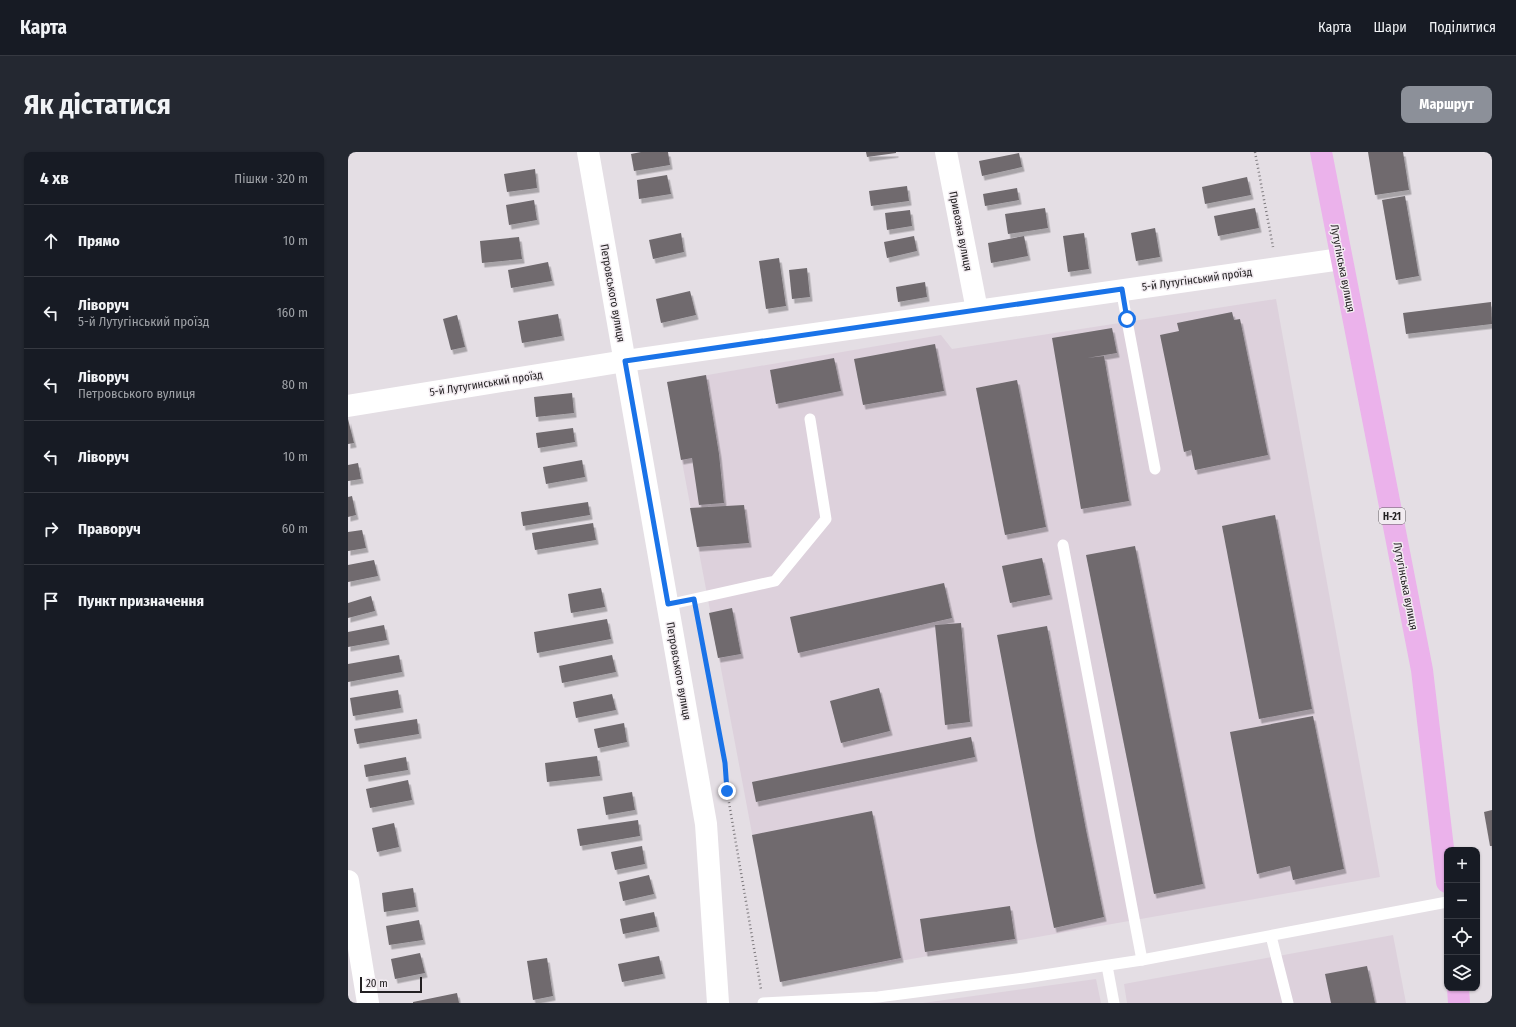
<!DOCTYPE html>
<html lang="uk">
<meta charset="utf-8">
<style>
:root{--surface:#171b24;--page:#242831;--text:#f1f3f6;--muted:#9ea1a6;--line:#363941;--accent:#8c9099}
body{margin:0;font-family:"Fira Sans Condensed",sans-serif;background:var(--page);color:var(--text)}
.controls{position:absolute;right:12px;bottom:12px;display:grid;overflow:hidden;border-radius:8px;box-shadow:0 1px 3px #0004}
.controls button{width:36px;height:36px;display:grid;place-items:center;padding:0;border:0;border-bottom:1px solid var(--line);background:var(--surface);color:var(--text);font:20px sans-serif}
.scale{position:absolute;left:12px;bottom:10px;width:62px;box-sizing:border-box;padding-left:4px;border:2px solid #232022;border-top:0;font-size:11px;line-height:14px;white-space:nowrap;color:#232022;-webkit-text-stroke:3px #f2ecf1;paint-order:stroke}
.stop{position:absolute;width:12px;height:12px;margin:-9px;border:3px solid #1a73e8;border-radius:50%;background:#fff}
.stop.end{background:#1a73e8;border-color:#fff;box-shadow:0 1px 4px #0008}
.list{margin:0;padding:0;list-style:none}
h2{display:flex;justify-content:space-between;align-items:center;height:52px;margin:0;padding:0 16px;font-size:17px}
h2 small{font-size:13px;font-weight:400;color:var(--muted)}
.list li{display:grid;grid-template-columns:26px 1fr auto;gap:12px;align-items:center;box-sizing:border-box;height:72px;padding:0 16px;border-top:1px solid var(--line)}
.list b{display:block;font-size:15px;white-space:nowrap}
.list p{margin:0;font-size:13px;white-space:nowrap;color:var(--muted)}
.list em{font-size:13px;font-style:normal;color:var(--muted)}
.icon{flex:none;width:22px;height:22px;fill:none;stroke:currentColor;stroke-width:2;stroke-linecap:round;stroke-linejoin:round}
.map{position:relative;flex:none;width:1144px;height:851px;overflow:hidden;border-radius:8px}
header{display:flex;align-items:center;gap:24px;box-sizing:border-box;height:56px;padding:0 20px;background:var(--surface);border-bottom:1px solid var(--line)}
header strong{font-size:19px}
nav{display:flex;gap:22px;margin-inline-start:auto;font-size:14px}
.intro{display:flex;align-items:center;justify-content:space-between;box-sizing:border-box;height:96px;padding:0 24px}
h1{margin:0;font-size:28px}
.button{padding:10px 18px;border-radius:8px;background:var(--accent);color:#fff;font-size:14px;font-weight:700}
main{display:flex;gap:24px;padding:0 24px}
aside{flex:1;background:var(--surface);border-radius:8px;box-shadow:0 1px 3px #0004}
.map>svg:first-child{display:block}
</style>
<header>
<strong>Карта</strong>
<nav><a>Карта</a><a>Шари</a><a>Поділитися</a></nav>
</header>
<div class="intro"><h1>Як дістатися</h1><a class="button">Маршрут</a></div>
<main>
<aside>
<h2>4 хв<small>Пішки · 320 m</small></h2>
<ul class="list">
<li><svg class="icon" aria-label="ahead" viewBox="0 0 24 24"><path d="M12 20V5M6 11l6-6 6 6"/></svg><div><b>Прямо</b></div><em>10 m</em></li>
<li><svg class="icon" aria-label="left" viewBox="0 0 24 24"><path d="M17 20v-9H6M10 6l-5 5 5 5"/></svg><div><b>Ліворуч</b><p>5-й Лутугінський проїзд</p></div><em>160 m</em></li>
<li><svg class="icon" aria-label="left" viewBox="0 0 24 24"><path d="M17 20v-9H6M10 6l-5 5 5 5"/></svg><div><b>Ліворуч</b><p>Петровського вулиця</p></div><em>80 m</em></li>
<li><svg class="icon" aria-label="left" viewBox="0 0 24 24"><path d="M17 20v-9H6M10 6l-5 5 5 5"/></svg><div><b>Ліворуч</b></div><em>10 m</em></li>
<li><svg class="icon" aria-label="right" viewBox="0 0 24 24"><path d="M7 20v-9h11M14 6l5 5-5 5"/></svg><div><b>Праворуч</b></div><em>60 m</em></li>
<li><svg class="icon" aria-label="arrive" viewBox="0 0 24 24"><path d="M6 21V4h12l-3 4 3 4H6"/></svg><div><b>Пункт призначення</b></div></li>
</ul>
</aside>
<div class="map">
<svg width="1144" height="851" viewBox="0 0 1144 851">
<defs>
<filter id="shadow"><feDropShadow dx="2.5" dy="4.5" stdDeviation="0" flood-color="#0004"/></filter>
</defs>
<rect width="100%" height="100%" fill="#e4dee4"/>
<g fill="#ddd1dc">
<polygon points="928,147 1032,725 432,830 319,230 593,183 604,197"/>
<polygon points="1045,783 1058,851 779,851 776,832"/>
<polygon points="748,827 753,851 575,851"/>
</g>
<g fill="#6f6a6e" filter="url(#shadow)">
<polygon points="293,0 320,0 322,13 286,19 283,2"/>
<polygon points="518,0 548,0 548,1 519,5"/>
<polygon points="1020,0 1055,0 1061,38 1027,43"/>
<polygon points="671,1 674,15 634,24 631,9"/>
<polygon points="187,17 189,36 159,40 156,22"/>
<polygon points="319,23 323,42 291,47 289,28"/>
<polygon points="899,25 903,43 857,52 854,35"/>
<polygon points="559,34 561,49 523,54 521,39"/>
<polygon points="669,36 671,48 637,54 635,42"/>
<polygon points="1057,44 1071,124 1048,128 1034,48"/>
<polygon points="186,48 189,68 161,73 158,53"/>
<polygon points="697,56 700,76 660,82 657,62"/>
<polygon points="907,56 911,76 870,84 866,64"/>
<polygon points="562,58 564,74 539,78 537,61"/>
<polygon points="807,76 812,105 788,109 783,81"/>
<polygon points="333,81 336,100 305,107 301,88"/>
<polygon points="736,81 741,117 720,120 715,84"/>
<polygon points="566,84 569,99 539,106 536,90"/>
<polygon points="676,84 680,104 643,111 640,91"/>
<polygon points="171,85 174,107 134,111 132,89"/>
<polygon points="431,106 438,154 418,157 411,109"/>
<polygon points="200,110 204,129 163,136 160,118"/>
<polygon points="459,116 462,145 444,147 441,118"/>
<polygon points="577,130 579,145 550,150 548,135"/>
<polygon points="342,139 348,163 313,171 308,147"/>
<polygon points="1143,150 1144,172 1058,182 1055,161"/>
<polygon points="884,160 886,168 892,167 920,303 847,318 843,298 836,300 812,183 831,179 829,171"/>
<polygon points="210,162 214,184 174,191 170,169"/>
<polygon points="109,163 117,195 103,198 95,167"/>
<polygon points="764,176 769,201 739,206 756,204 781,349 733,357 704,186"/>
<polygon points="587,192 596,239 515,253 506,207"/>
<polygon points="486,206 493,239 428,252 422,218"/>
<polygon points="358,223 371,302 376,351 351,353 344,306 333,308 319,230"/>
<polygon points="669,228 698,375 657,383 628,236"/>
<polygon points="224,241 226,261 188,265 186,245"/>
<polygon points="0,267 6,291 0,292"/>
<polygon points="225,276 227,290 190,296 188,281"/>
<polygon points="234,308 237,325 198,332 195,315"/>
<polygon points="10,311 13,327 0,329 0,313"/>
<polygon points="4,344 8,363 0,365 0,345"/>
<polygon points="240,350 242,363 175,374 173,360"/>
<polygon points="396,353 401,391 349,395 342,356"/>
<polygon points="927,363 964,557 911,567 874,374"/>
<polygon points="245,371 248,388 187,398 184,381"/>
<polygon points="14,378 18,396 0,399 0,380"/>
<polygon points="787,394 855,732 806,742 738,403"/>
<polygon points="694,406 702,443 662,451 654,414"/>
<polygon points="26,408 30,424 0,430 0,413"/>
<polygon points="596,431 604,466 450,501 442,465"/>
<polygon points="253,436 257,455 223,461 220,442"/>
<polygon points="23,444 27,459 0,466 0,451"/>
<polygon points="384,456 393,502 370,506 361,461"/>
<polygon points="259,467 263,487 189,501 186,480"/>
<polygon points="613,471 622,570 597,573 587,473"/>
<polygon points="36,473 39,488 0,495 0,480"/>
<polygon points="699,474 738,678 756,765 706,776 688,689 649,483"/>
<polygon points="51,503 54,520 0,530 0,512"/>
<polygon points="264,503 268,520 214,531 211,514"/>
<polygon points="531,536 542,579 493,591 482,549"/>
<polygon points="50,538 53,556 5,564 2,546"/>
<polygon points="264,542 268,558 228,566 225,550"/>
<polygon points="965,564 996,717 945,728 942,714 909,722 882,580"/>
<polygon points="69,567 71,582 9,592 6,577"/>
<polygon points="276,571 279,590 250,596 246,577"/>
<polygon points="623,585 627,605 408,650 404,630"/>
<polygon points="249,604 252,624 199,630 197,611"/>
<polygon points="58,605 60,618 18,625 16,613"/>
<polygon points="60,628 64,648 22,656 18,637"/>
<polygon points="284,640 287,658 258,663 255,645"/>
<polygon points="1144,658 1144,694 1142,694 1136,660"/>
<polygon points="524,659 553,806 432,830 404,683"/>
<polygon points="290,668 292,684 232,694 229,677"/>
<polygon points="46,671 51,695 29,700 24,676"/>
<polygon points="294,694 297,712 267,718 263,700"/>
<polygon points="301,723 306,742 275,749 271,730"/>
<polygon points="65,736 68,755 36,760 34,741"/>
<polygon points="662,754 667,787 577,800 572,767"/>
<polygon points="306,760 309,775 275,782 272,767"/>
<polygon points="71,768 75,788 41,793 38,774"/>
<polygon points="72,801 77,821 47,827 43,807"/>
<polygon points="311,804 315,822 274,830 270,812"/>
<polygon points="199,806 205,844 185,848 179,809"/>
<polygon points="1019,814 1027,851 983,851 977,822"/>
<polygon points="109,841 111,851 65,851 65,850"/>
</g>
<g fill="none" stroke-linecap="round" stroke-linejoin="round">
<g stroke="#7c787c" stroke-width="2.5" stroke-dasharray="1 3" stroke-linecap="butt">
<polyline points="907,0 925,95"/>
<polyline points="349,461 377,611 379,639 413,837"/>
</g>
<g stroke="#fff" stroke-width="11">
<polyline points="773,137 807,317"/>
<polyline points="715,393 794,808"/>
<polyline points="319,453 427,429 478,367 462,267"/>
<polyline points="923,784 940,851"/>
<polyline points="759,814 766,851"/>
<polyline points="415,851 530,845 676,826 794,808 1099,750"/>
</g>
<g stroke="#fff" stroke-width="22">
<polyline points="240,0 358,672 370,851"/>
<polyline points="598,0 629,158"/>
<polyline points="0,254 277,209 993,107"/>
<polyline points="0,729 20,851"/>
</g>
<g stroke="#ebb2eb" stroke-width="22">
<polyline points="973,0 1074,518 1099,730"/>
<polyline points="1110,836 1111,851"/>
</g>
<polyline stroke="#393638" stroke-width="3" stroke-dasharray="7 7" stroke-linecap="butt" points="1143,0 1144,3"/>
</g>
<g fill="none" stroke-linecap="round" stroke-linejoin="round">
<polyline stroke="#1a73e8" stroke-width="5" points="379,639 377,611 346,447 320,452 277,209 774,137 779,167"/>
</g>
<g text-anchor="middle" stroke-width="3" stroke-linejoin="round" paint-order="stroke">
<rect fill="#f2ecf1" stroke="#615d60" stroke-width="1" x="1031" y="356" width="26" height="16" rx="3"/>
<g font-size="10" font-weight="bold" fill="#232022">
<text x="1044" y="368">Н-21</text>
</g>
<g font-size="11" fill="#232022" stroke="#f2ecf1">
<text transform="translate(613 79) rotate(79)" y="4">Привозна вулиця</text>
<text transform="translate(995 116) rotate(79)" y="4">Лутугінська вулиця</text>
<text transform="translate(849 127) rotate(-8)" y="4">5-й Лутугінський проїзд</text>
<text transform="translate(265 141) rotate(80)" y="4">Петровського вулиця</text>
<text transform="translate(138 231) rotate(-9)" y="4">5-й Лутугинський проїзд</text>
<text transform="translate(1058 434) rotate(79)" y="4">Лутугінська вулиця</text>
<text transform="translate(331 519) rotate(80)" y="4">Петровського вулиця</text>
</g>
</g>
</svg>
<div class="controls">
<button>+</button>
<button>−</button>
<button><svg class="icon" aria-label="locate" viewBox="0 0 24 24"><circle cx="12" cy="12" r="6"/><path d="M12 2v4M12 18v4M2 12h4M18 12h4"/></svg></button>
<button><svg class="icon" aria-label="layers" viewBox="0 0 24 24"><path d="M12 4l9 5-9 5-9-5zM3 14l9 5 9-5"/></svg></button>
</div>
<div class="scale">20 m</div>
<div class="stop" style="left:779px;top:167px"></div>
<div class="stop end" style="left:379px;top:639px"></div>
</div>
</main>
